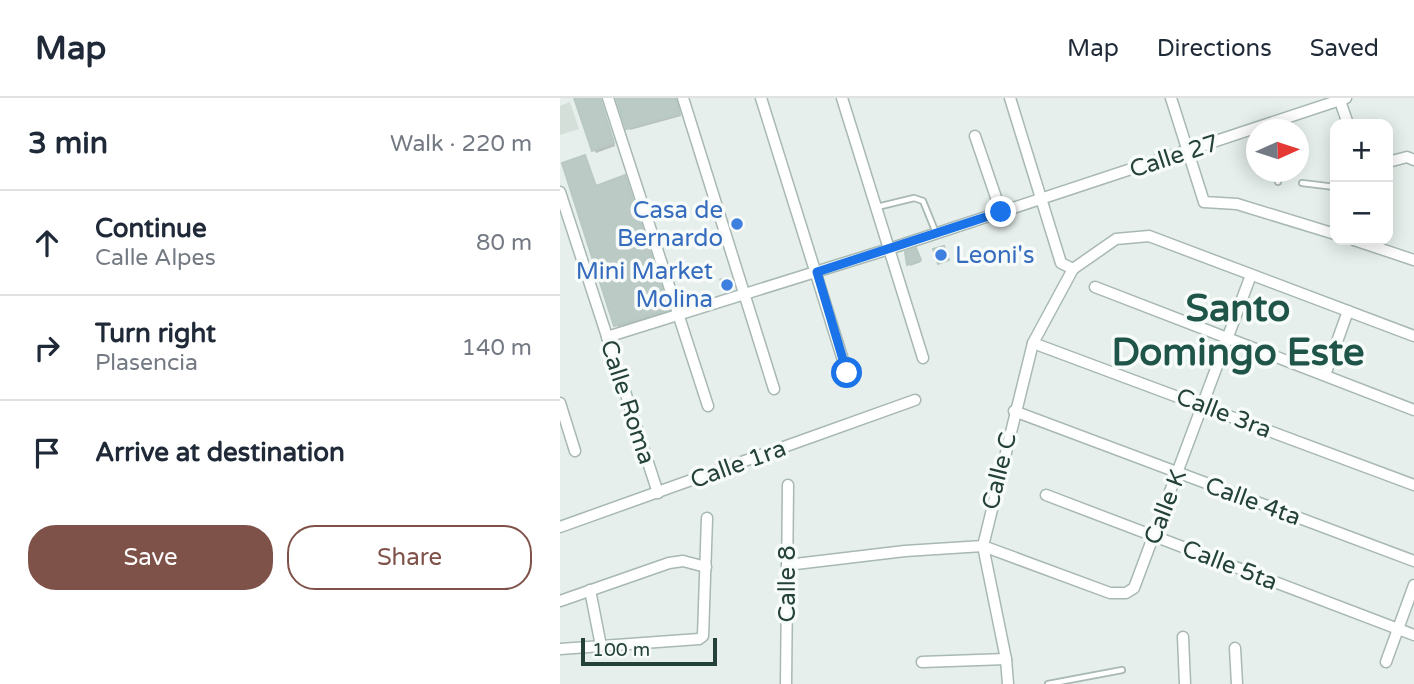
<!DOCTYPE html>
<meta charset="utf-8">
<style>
:root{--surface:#fff;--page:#f2f2f3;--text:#1f2937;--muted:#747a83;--line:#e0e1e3;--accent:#7f5249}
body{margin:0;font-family:"Varela Round",sans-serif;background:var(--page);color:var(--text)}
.controls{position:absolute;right:21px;top:21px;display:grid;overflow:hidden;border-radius:14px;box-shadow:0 4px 18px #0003}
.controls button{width:63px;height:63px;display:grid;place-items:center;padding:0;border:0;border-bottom:2px solid var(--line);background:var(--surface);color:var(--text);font:35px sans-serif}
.compass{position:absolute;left:686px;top:21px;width:63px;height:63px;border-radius:50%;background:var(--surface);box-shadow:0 4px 18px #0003;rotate:87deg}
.scale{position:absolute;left:21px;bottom:18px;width:136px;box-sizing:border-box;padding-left:7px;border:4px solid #24423a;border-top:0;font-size:19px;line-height:24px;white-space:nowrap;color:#24423a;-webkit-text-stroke:5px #f7fbf9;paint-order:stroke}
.stop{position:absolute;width:21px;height:21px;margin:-16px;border:5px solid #1a73e8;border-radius:50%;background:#fff}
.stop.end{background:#1a73e8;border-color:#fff;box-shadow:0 2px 7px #0008}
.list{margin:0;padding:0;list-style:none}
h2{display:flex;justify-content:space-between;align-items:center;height:91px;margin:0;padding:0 28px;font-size:30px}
h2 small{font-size:23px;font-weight:400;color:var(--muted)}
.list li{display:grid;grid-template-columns:46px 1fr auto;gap:21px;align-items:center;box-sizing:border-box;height:105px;padding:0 28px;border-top:2px solid var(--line)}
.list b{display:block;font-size:26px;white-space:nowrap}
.list p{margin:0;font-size:23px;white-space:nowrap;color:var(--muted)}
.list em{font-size:23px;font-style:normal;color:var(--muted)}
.actions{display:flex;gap:14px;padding:21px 28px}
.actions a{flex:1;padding:16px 0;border:2px solid var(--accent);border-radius:28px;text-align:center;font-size:24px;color:var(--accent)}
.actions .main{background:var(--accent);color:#fff}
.icon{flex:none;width:38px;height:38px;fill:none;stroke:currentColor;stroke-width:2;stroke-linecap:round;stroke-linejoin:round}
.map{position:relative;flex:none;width:854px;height:586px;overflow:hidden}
header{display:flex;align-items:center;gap:42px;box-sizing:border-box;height:98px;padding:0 35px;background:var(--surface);border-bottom:2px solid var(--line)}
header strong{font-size:33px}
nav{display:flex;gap:38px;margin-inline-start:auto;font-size:24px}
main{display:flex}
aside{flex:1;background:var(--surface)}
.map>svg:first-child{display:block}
</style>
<header>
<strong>Map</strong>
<nav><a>Map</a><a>Directions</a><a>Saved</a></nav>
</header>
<main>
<aside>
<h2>3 min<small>Walk · 220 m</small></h2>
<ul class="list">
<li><svg class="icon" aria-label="ahead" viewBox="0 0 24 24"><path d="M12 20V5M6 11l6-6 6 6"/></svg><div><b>Continue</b><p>Calle Alpes</p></div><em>80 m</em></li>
<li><svg class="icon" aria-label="right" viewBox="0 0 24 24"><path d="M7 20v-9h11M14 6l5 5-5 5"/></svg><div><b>Turn right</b><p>Plasencia</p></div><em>140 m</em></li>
<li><svg class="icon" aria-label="arrive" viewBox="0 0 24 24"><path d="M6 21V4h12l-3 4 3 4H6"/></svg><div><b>Arrive at destination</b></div></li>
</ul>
<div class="actions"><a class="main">Save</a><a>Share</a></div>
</aside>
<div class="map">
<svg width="854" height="586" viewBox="0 0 854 586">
<rect width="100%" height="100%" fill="#e6efeb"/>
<polygon fill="#d4dfda" points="10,4 19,31 0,37 0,8"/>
<g fill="#0003">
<polygon points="16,0 40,0 55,48 36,55 34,52"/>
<polygon points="58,0 116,0 121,18 70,32"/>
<polygon points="25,59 36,89 65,79 67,81 110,214 58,229 56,227"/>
<polygon points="356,152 361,164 350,168 349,166"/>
<polygon points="166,179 171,190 164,193 159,181"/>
</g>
<g fill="#bbcac4" stroke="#b8c9c2" stroke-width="2">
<polygon points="14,0 40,0 54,45 32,53"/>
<polygon points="56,0 116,0 120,16 66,31"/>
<polygon points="25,57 36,88 65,77 109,212 54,228 2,65"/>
<polygon points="384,148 389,162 378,166 373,151"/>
<polygon points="356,150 361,162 347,167 345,154"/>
</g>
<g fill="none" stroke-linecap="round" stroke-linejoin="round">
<g stroke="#a8b8b2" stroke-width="8">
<g id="service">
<polyline points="715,74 718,84"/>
<polyline points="742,85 775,89"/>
<polyline points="317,109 354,100 363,103 376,135"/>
<polyline points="488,586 562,572"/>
</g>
</g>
<g stroke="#a8b8b2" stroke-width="13">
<g id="minor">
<polyline points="48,0 148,308"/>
<polyline points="123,0 214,291"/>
<polyline points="201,0 287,275"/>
<polyline points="282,0 363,260"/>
<polyline points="450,0 501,165 513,171"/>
<polyline points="611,0 644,104 677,106 775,136"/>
<polyline points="779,0 788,26"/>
<polyline points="415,38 441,114"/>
<polyline points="828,64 847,59 854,62"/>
<polyline points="0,94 98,395"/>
<polyline points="794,142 854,162"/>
<polyline points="535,189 854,312"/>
<polyline points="47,239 329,151 786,0"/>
<polyline points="473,245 854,387"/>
<polyline points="765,277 788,213"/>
<polyline points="0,305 15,353"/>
<polyline points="454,313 854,463"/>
<polyline points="486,397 854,537"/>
<polyline points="0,429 355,302"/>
<polyline points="227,467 345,453 423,448 550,495 566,495 574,490 691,177"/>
<polyline points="30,492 41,548"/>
<polyline points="0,503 109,465 123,463 146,469"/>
<polyline points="623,539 625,586"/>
<polyline points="675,550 677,586"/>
<polyline points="0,551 139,541 143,538 147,420"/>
<polyline points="362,564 446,561"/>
<polyline points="826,564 854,487"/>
<polyline points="226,586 228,387"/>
<polyline points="448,586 446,561 423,448 473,245 513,171 556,141 589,138 854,238"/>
</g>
</g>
<use href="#service" stroke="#fff" stroke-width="4.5"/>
<use href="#minor" stroke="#fff" stroke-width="10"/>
</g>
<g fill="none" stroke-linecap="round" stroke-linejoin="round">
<polyline stroke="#1a73e8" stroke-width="9" points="287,275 257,174 441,114"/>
</g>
<g fill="#3f7fe0" stroke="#f7fbf9" stroke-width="2.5">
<circle cx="177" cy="126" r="7"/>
<circle cx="381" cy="157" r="7"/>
<circle cx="167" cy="187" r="7"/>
</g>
<g text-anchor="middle" stroke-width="7" stroke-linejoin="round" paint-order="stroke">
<g font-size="24" fill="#24423a" stroke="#f7fbf9">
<text transform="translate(614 58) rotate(-18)" y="8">Calle 27</text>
<text transform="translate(68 304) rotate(72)" y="8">Calle Roma</text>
<text transform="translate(664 315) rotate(21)" y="8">Calle 3ra</text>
<text transform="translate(178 366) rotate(-20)" y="8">Calle 1ra</text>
<text transform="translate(439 373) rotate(-76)" y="8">Calle C</text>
<text transform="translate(693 403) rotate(20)" y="8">Calle 4ta</text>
<text transform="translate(605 409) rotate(-69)" y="8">Calle K</text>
<text transform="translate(670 467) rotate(21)" y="8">Calle 5ta</text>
<text transform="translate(227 486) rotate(-90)" y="8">Calle 8</text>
</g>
<g font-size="24" fill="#366cbe" stroke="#f7fbf9" text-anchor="end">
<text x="163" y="120">Casa de<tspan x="163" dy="28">Bernardo</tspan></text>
<text x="395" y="165" text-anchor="start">Leoni's</text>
<text x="153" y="181">Mini Market<tspan x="153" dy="28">Molina</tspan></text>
</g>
<g font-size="38" font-weight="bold" fill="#1f5548" stroke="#f7fbf9">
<text x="678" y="223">Santo<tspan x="678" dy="44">Domingo Este</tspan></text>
</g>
</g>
</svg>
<div class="controls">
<button>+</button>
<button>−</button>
</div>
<svg class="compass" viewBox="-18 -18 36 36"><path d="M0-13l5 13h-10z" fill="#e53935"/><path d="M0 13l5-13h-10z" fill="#747a83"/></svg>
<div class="scale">100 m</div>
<div class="stop" style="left:287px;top:275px"></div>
<div class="stop end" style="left:441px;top:114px"></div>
</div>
</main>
